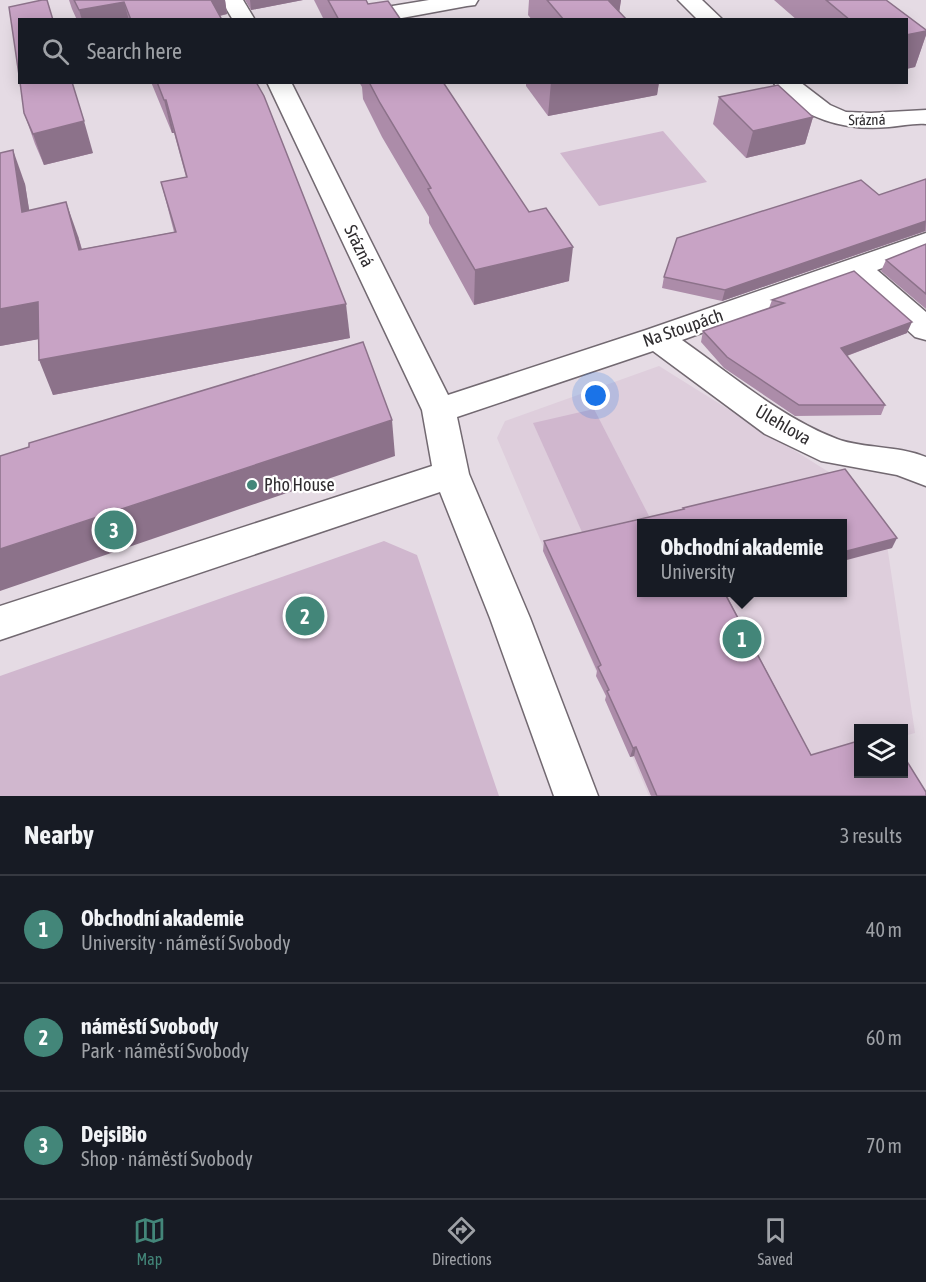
<!DOCTYPE html>
<meta charset="utf-8">
<style>
:root{--surface:#171b24;--page:#242831;--text:#f1f3f6;--muted:#9ea1a6;--line:#363941;--accent:#438679}
body{margin:0;font-family:"Asap Condensed",sans-serif;background:var(--page);color:var(--text)}
.controls{position:absolute;right:18px;bottom:18px;display:grid;overflow:hidden;border-radius:0px;box-shadow:0 3px 15px #0003}
.controls button{width:54px;height:54px;display:grid;place-items:center;padding:0;border:0;border-bottom:2px solid var(--line);background:var(--surface);color:var(--text);font:30px sans-serif}
.you{position:absolute;left:596px;top:396px;width:21px;height:21px;margin:-15px;border:4px solid #fff;border-radius:50%;background:#1a73e8;box-shadow:0 0 0 9px #1a73e833}
.badge{display:grid;place-items:center;width:39px;height:39px;border-radius:50%;background:var(--accent);color:#fff;font-size:20px;font-weight:700}
.pin{position:absolute;translate:-50% -50%;border:3px solid #fff;box-shadow:0 2px 6px #0006}
.popup{position:absolute;left:637px;top:519px;width:210px;height:78px;box-sizing:border-box;display:grid;place-content:center;border-radius:0px;background:var(--surface);filter:drop-shadow(0 2px 4px #0005);font-size:20px;white-space:nowrap;color:var(--muted)}
.popup b{font-size:22px;color:var(--text)}
.popup::after{content:'';position:absolute;left:50%;top:100%;margin-left:-12px;border:12px solid transparent;border-top-color:var(--surface)}
.list{margin:0;padding:0;list-style:none}
h2{display:flex;justify-content:space-between;align-items:center;height:78px;margin:0;padding:0 24px;font-size:26px}
h2 small{font-size:20px;font-weight:400;color:var(--muted)}
.list li{display:grid;grid-template-columns:39px 1fr auto;gap:18px;align-items:center;box-sizing:border-box;height:108px;padding:0 24px;border-top:2px solid var(--line)}
.list b{display:block;font-size:22px;white-space:nowrap}
.list p{margin:0;font-size:20px;white-space:nowrap;color:var(--muted)}
.list em{font-size:20px;font-style:normal;color:var(--muted)}
.icon{flex:none;width:33px;height:33px;fill:none;stroke:currentColor;stroke-width:2;stroke-linecap:round;stroke-linejoin:round}
.map{position:relative;flex:none;width:926px;height:796px;overflow:hidden}
.search{position:absolute;background:var(--surface);box-shadow:0 3px 15px #0003;left:18px;right:18px;top:18px;height:66px;display:flex;align-items:center;gap:15px;box-sizing:border-box;padding:0 21px;border-radius:0px;color:var(--muted);font-size:22px}
.sheet{height:402px;background:var(--surface)}
nav{display:flex;justify-content:space-around;align-items:center;box-sizing:border-box;height:84px;border-top:2px solid var(--line);background:var(--surface);font-size:16px;color:var(--muted)}
nav a{display:grid;justify-items:center;gap:3px}
nav .on{color:var(--accent)}
.map>svg:first-child{display:block}
</style>
<div class="map">
<svg width="926" height="796" viewBox="0 0 926 796">
<rect width="100%" height="100%" fill="#e5dbe4"/>
<path fill="#decedc" fill-rule="evenodd" d="M659 366 840 479 887 545 915 733 904 736V728H858V774H904L921 796H649L497 438 505 421ZM642 524H843V592H642Z"/>
<g fill="#d0b7ce">
<polygon points="663,131 707,182 599,206 560,153"/>
<polygon points="594,409 649,516 582,532 533,423"/>
<polygon points="384,541 417,555 499,796 0,796 0,676"/>
</g>
<g fill="none" stroke-linecap="round" stroke-linejoin="round">
<g stroke="#726971" stroke-width="3">
<g id="minor">
<polygon points="221,0 243,0 255,20 233,20"/>
<polygon points="429,0 478,0 475,5 467,6 391,20 339,20 342,15 350,13"/>
<polygon points="678,0 702,0 723,20 698,20"/>
<path d="M267 82H291L448 395 646 330 926 233V252L877 270 926 312V340L915 337 851 279 682 340C732 375 780 417 837 439 864 449 896 445 926 457V486L897 475 821 461 765 434 653 351 457 417 469 474 530 618 598 796H554L490 618 440 492 0 640V606L432 466 422 410Z"/>
<path d="M773 82H800L830 105 846 112 871 113 926 110V124C913 123 902 126 889 127 847 131 799 120 773 82Z"/>
</g>
</g>
<use href="#minor" fill="#fff" fill-rule="evenodd"/>
</g>
<g fill="#ac8ca9">
<polygon points="69,0 225,0 227,14 220,16 222,20 77,20 72,9"/>
<polygon points="245,0 303,0 251,10"/>
<polygon points="314,0 366,0 368,4 401,20 324,20"/>
<polygon points="529,0 621,0 619,12 627,20 532,20 528,15"/>
<polygon points="774,0 886,0 926,30 926,35 915,67 906,69 906,20 797,20"/>
<polygon points="151,82 256,82 350,338 53,395 38,339 0,346 0,153 25,184 29,210 78,236 82,249 174,232 161,182 186,177 174,133 172,133"/>
<polygon points="359,82 443,82 569,281 474,305 429,223 429,217 382,137 363,99 362,87"/>
<polygon points="526,82 659,82 657,95 548,116 526,86"/>
<polygon points="719,97 813,117 805,144 746,158 713,124"/>
<polygon points="24,113 93,153 44,165 35,144"/>
<polygon points="926,179 926,231 722,301 662,288 664,277 879,195"/>
<polygon points="926,244 926,309 881,271 886,260"/>
<polygon points="772,300 907,333 847,356 885,405 881,415 795,416 724,368 701,342 703,331 769,308"/>
<polygon points="683,508 892,548 642,592 725,592 811,755 926,796 651,796 634,756 630,757 605,700 606,696 596,676 597,671 543,551 544,541 682,510"/>
</g>
<g fill="#8c728a">
<polygon points="206,0 225,0 227,14 209,18"/>
<polygon points="250,0 303,0 251,10"/>
<polygon points="601,0 621,0 618,20"/>
<polygon points="124,2 129,20 82,20 79,10"/>
<polygon points="926,31 926,35 915,67 906,69 906,35"/>
<polygon points="551,82 659,82 657,95 548,116"/>
<polygon points="164,100 166,100 174,133 172,133"/>
<polygon points="813,117 805,144 746,158 753,131"/>
<polygon points="84,121 93,153 44,165 33,134"/>
<polygon points="13,150 25,184 35,246 22,212"/>
<polygon points="66,202 78,236 91,284 79,250"/>
<polygon points="926,221 925,231 722,301 725,290"/>
<polygon points="573,247 569,281 474,305 475,270"/>
<polygon points="38,302 51,337 0,346 0,309"/>
<polygon points="346,304 350,338 53,395 39,360"/>
<polygon points="912,322 907,333 838,359 841,348"/>
<polygon points="392,420 395,456 0,591 0,549"/>
<polygon points="897,538 892,548 843,561 843,552"/>
<polygon points="636,747 634,756 630,757 633,748"/>
</g>
<g fill="#c8a3c5" stroke="#8c728a" stroke-width="1.5">
<polygon points="42,0 47,0 53,20 20,20 20,82 9,7"/>
<polygon points="74,0 211,0 222,20 131,20 124,2 79,10"/>
<polygon points="328,0 366,0 368,4 388,1 401,20 339,20"/>
<polygon points="547,0 608,0 627,20 564,20"/>
<polygon points="826,0 886,0 926,30 926,31 906,35 906,20 850,20"/>
<polygon points="20,82 72,82 84,121 33,134 24,113"/>
<polygon points="157,82 256,82 264,96 346,304 39,360 38,302 0,309 0,153 13,150 22,212 66,202 79,250 176,232 161,182 187,177 166,100 164,100"/>
<polygon points="369,82 443,82 529,212 546,208 573,247 475,270 428,189 431,188 380,103"/>
<polygon points="778,85 813,117 753,131 719,97"/>
<polygon points="926,179 926,221 725,290 664,277 677,238 861,180 879,195"/>
<polygon points="926,244 926,294 886,260"/>
<polygon points="854,271 912,322 841,348 885,405 799,405 727,357 703,331 784,303 772,300"/>
<polygon points="363,342 392,420 0,549 0,456 29,447 29,443"/>
<polygon points="845,469 897,538 843,552 843,524 642,524 642,592 724,592 811,755 858,741 858,774 903,774 903,755 926,792 926,796 657,796 636,747 633,748 607,691 609,690 598,667 601,665 544,541 684,509 683,508"/>
</g>
<circle fill="#438679" stroke="#fff" stroke-width="2" cx="252" cy="485" r="6"/>
<g text-anchor="middle" stroke-width="4.5" stroke-linejoin="round" paint-order="stroke">
<g font-size="15" fill="#2f2c2f" stroke="#fff">
<text transform="translate(867 120) rotate(-1)" y="5">Srázná</text>
</g>
<g font-size="18" fill="#2f2c2f" stroke="#fff">
<text transform="translate(359 246) rotate(64)" y="6">Srázná</text>
<text transform="translate(683 328) rotate(-19)" y="6">Na Stoupách</text>
<text transform="translate(783 425) rotate(30)" y="6">Úlehlova</text>
</g>
<g font-size="18" fill="#2f2c2f" stroke="#fff" text-anchor="start">
<text x="264" y="491">Pho House</text>
</g>
</g>
</svg>
<div class="controls">
<button><svg class="icon" aria-label="layers" viewBox="0 0 24 24"><path d="M12 4l9 5-9 5-9-5zM3 14l9 5 9-5"/></svg></button>
</div>
<div class="you"></div>
<div class="pin badge" style="left:742px;top:639px">1</div>
<div class="popup"><b>Obchodní akademie</b>University</div>
<div class="pin badge" style="left:305px;top:616px">2</div>
<div class="pin badge" style="left:114px;top:530px">3</div>
<div class="search"><svg class="icon" aria-label="search" viewBox="0 0 24 24"><circle cx="10" cy="10" r="6"/><path d="M15 15l6 6"/></svg>Search here</div>
</div>
<section class="sheet">
<h2>Nearby<small>3 results</small></h2>
<ul class="list">
<li><span class="badge">1</span><div><b>Obchodní akademie</b><p>University · náměstí Svobody</p></div><em>40 m</em></li>
<li><span class="badge">2</span><div><b>náměstí Svobody</b><p>Park · náměstí Svobody</p></div><em>60 m</em></li>
<li><span class="badge">3</span><div><b>DejsiBio</b><p>Shop · náměstí Svobody</p></div><em>70 m</em></li>
</ul>
</section>
<nav>
<a class="on"><svg class="icon" aria-label="map" viewBox="0 0 24 24"><path d="M3 6l6-2 6 2 6-2v14l-6 2-6-2-6 2zM9 4v14M15 6v14"/></svg>Map</a>
<a><svg class="icon" aria-label="directions" viewBox="0 0 24 24"><path d="M12 3l9 9-9 9-9-9zM9 14v-3h6M13 9l2 2-2 2"/></svg>Directions</a>
<a><svg class="icon" aria-label="saved" viewBox="0 0 24 24"><path d="M7 4h10v16l-5-4-5 4z"/></svg>Saved</a>
</nav>
